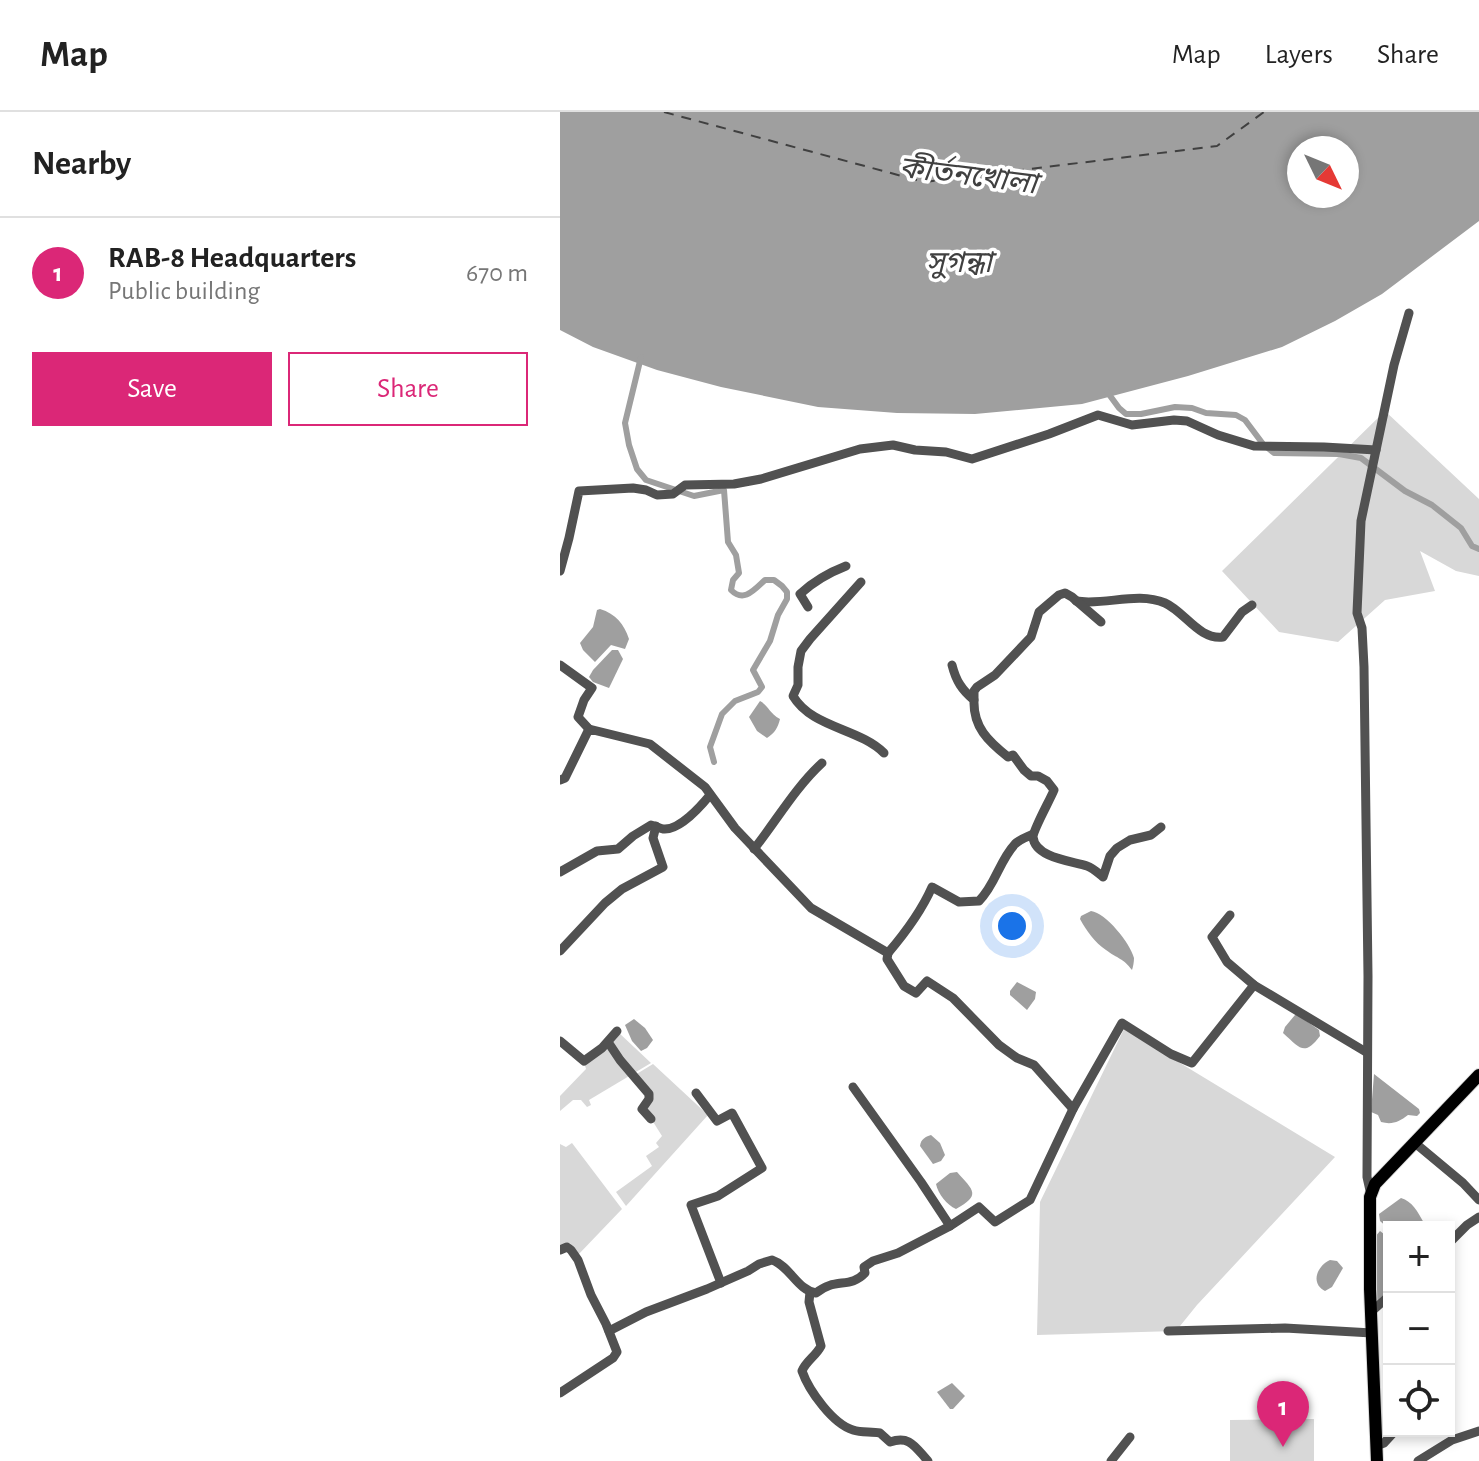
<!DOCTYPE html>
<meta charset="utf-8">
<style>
:root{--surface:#fff;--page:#f2f2f2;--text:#222;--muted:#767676;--line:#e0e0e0;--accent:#db2777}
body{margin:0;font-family:"Alegreya Sans","Noto Sans Bengali",sans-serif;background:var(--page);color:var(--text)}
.controls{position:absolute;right:24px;bottom:24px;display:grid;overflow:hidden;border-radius:0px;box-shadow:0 4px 12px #0003}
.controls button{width:72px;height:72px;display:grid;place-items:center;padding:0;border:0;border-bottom:2px solid var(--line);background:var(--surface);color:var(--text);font:40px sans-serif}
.compass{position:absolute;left:727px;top:24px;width:72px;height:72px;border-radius:50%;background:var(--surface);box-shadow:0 4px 12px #0003;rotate:133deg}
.you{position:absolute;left:452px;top:814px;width:28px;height:28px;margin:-20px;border:6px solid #fff;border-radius:50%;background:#1a73e8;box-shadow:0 0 0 12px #1a73e833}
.badge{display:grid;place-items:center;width:52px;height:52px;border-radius:50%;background:var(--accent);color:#fff;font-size:26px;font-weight:700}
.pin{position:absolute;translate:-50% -66px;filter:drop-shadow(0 2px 4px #0008)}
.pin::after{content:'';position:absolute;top:42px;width:28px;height:24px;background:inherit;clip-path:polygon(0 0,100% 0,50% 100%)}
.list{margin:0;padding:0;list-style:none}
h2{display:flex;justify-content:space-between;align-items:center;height:104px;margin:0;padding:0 32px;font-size:34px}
h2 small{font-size:26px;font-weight:400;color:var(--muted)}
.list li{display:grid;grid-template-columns:52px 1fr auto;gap:24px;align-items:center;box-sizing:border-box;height:112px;padding:0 32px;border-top:2px solid var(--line)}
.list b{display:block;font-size:30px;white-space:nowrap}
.list p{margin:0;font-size:26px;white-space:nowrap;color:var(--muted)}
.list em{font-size:26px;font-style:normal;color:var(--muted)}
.actions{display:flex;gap:16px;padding:24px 32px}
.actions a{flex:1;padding:18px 0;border:2px solid var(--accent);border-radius:0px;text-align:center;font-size:28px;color:var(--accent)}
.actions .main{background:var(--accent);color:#fff}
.icon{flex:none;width:44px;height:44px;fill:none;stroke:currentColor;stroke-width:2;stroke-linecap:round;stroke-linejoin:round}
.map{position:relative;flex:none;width:919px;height:1349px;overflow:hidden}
header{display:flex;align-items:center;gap:48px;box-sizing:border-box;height:112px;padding:0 40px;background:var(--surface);border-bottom:2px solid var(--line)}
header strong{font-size:38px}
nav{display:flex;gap:44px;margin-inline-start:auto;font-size:28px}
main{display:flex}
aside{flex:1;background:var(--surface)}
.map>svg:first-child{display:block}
</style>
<header>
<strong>Map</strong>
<nav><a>Map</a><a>Layers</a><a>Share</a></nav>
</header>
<main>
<aside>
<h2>Nearby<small></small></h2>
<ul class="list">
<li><span class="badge">1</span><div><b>RAB-8 Headquarters</b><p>Public building</p></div><em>670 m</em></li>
</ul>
<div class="actions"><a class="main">Save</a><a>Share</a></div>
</aside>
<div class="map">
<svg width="919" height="1349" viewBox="0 0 919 1349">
<rect width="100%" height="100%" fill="#fff"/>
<g fill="#d8d8d8">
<polygon points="825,299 919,387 919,464 896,459 860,439 875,479 825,488 778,530 719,520 662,459"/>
<polygon points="564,917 775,1045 637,1193 616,1219 477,1223 480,1090"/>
<polygon points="58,920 91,951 29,988 31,993 27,995 21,988 13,988 0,999 0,984 26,957 24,950"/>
<polygon points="93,952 148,1003 66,1094 56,1080 92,1054 86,1044 99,1035 96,1031 102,1024 85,997 91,988 75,963"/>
<polygon points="12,1031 62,1097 17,1144 10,1131 0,1136 0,1032 6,1035"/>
<polygon points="754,1307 754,1349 670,1349 670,1308"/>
</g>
<g fill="#9f9f9f" fill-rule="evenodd">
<path d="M0 0H919V109L822 182 775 209 722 235 628 264 522 292 415 302 337 301 258 295 161 275 97 258 33 235 0 218ZM739 36H787V84H739Z"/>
<path d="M40 497C56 502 64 512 69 527L65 537 51 533 35 550 23 538 20 531 33 515 37 498Z"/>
<polygon points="52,538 58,538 63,547 49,576 33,570 29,565 33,558"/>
<path d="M200 589C209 594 209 601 220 607 218 615 215 621 207 626L197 619 189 605Z"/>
<path d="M531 799C546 801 570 831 574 846 574 850 573 855 572 858 563 846 558 847 546 838 535 831 526 818 520 807L521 804Z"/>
<polygon points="457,870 476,880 475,887 467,898 450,883 450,879"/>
<path d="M735 903H738L759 918 760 924C744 945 740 936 723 921L725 915Z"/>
<polygon points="74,907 85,916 93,928 87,936 81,939 72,929 65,913"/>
<path d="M814 962 859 997 860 1001 857 1004 848 1003C839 1010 832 1013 821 1010L818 1003 811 1000Z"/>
<path d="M371 1023 380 1031 385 1043 381 1049 373 1052 360 1034C361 1027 365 1025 371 1023Z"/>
<path d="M397 1060C414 1079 421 1083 396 1097 387 1093 378 1082 376 1072L390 1061Z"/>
<path d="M841 1086C852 1089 858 1100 864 1111L862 1115H829V1117L820 1109 819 1102Z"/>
<polygon points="820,1119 829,1126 829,1179 817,1190 814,1126"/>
<path d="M770 1148 777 1149 783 1156 772 1175 765 1179C750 1171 757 1154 770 1148Z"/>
<polygon points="392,1271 405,1284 393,1297 390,1297 377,1280"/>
</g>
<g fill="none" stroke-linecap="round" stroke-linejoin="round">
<g stroke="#9f9f9f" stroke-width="6">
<path d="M81 245 65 311 69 333 77 357 86 368 134 384 164 378 168 430 176 443 179 461 173 468 171 478C184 491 194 478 205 468H214L222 474 227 480V487L218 503 210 529 193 558 202 575 198 580 175 589 162 602 150 635 154 650"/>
<polyline points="548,281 559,296 566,302 581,302 615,295 632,296 646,301 676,303 685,308 703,332 714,341 779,342 801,346 845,379 872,393 901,416 912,434 919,437"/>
</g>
<polyline stroke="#404040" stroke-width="2" stroke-dasharray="10 8" stroke-linecap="butt" points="104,0 364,70 657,34 704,0"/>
<g stroke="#dbdbdb" stroke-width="14">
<polyline id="highway" points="817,1349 810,1177 810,1085 815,1072 919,963"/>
</g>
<g stroke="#515151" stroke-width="9">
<polyline points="0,459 9,426 19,379 73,376 86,378 97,383 113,382 125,373 174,372 201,367 300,337 333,333 355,338 386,340 412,347 489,322 538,303 572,313 614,308 627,309 658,323 694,334 764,335 816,338"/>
<path d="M301 470 250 527 241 539 238 555V573L233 584C252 616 299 616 324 641"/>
<path d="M516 489C545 494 577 479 605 491 625 500 639 528 663 525L682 500 692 493"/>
<path d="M248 495 240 482C254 469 268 461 286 454"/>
<polyline points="0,553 32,576 24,588 18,605 29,617"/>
<path d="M392 553C396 569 402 578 414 588 413 615 428 629 448 645L453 643 464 658 471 664H478L487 669 494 678C491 686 473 718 473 725 475 746 512 749 527 754 533 756 538 761 543 765L550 744 557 736 570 728 591 723 601 715"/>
<polyline points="414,588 414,579 417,575 435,563 471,525 479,500 499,483 505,481 512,485 541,510"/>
<path d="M0 668 5 666 29 617 90 632 145 675 175 716 251 796 328 841C346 820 361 800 372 775L399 790 419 789C436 772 439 749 455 732 460 727 467 725 473 722"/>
<path d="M194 737C217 708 235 676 262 651"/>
<path d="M0 760 37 739 58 737 73 724 91 713C95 714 99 716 103 717 119 719 141 694 150 683"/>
<polyline points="670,803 652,825 667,850 694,873 806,940"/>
<polyline points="0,839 45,791 62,777 103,755 93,726 96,714"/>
<polyline points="328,841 327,847 344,874 356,881 367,869 393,886 439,933 457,946 474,953 513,997 562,911 611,942 632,951 694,873"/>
<polyline points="0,929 24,949 42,936 57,919"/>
<polyline points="48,930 60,948 89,982 89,987 82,997 91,1007"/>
<polyline points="293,975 361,1070 390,1114 419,1095 435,1110 470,1088 513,997"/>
<polyline points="136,981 157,1009 172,1001 202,1056 158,1084 131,1093 161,1171"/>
<polyline points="855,1031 903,1071 919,1088"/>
<polyline points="811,1083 807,1065 808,864 804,555 802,516 797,501 801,409 834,253 849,201"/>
<polyline points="889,1131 907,1113 919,1105"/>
<polyline points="0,1138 7,1135 11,1138 18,1148 31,1183 46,1212 57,1240 53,1246 0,1281"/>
<path d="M250 1180 249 1190 261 1234C256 1244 246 1249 242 1259 249 1279 273 1312 293 1318 302 1321 311 1319 320 1321L330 1330C350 1323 355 1335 368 1349"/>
<polyline points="811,1200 829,1184"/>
<path d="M49 1219 86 1200 147 1177 188 1159 199 1152 212 1148C230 1154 237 1178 256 1181 275 1165 290 1177 305 1161L304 1155 313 1149 338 1141 390 1114"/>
<polyline points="608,1219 725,1216 812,1221"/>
<polyline points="816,1334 824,1331 835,1319"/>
<polyline points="551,1349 570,1325"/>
<polyline points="858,1349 892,1328 919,1319"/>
</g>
<use href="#highway" stroke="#000" stroke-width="12"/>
</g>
<g text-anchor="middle" stroke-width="7" stroke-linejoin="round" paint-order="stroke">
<g font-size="30" font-style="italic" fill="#404040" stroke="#fff">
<text transform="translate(408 63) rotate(7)" y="10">কীর্তনখোলা</text>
<text x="399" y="160">সুগন্ধা</text>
</g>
</g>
</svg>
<div class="controls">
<button>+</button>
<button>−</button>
<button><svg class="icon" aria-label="locate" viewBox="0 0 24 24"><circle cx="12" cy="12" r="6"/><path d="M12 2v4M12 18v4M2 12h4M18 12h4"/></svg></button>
</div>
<svg class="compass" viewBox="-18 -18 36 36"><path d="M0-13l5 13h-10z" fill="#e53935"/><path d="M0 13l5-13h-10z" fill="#767676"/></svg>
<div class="you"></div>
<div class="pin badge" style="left:723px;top:1335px">1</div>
</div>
</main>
